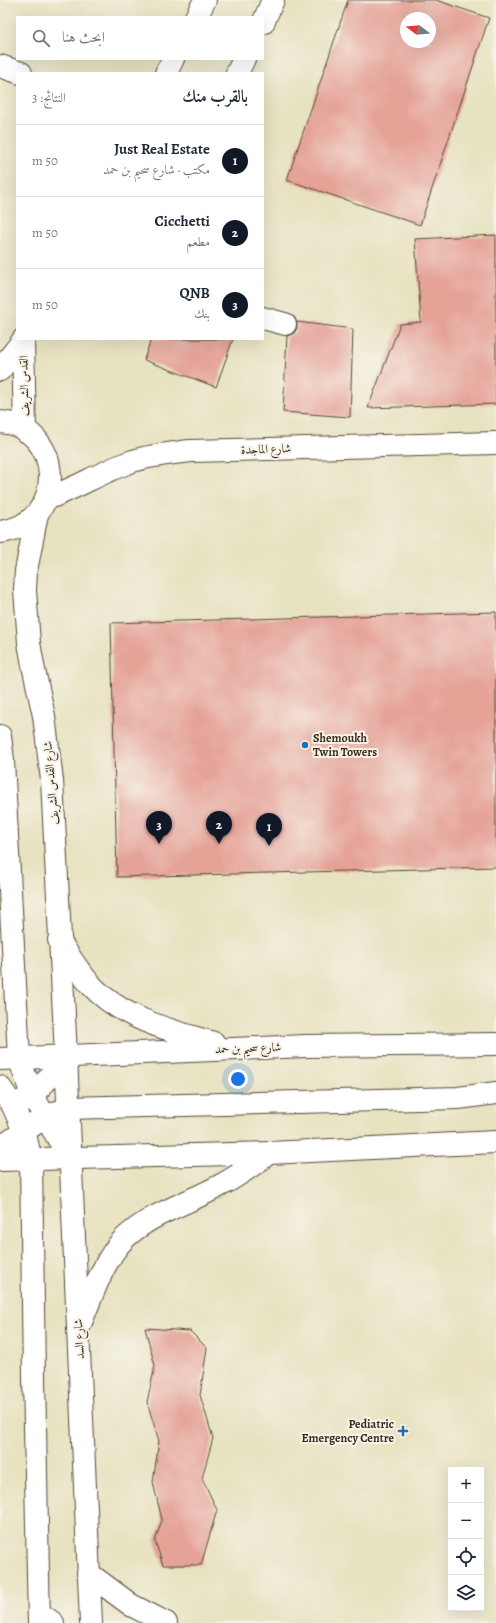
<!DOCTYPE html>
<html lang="ar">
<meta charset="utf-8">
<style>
:root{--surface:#fff;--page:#f2f2f3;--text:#1f2937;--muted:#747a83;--line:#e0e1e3;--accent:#111827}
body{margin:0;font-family:Alegreya,Amiri,serif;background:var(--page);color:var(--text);direction:rtl}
.controls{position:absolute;right:12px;bottom:12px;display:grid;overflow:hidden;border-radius:0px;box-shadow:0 4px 16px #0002}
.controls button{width:36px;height:36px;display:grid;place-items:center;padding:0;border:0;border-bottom:1px solid var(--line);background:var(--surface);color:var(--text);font:20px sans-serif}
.compass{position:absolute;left:400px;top:12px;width:36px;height:36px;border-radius:50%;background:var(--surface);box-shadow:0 4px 16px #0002;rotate:286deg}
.you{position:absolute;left:238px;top:1079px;width:14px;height:14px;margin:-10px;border:3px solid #fff;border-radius:50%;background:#1a73e8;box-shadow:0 0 0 6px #1a73e833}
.badge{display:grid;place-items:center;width:26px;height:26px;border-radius:50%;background:var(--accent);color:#fff;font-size:13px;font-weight:700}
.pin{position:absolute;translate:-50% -33px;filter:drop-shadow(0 1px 2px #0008)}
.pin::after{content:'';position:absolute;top:21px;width:14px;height:12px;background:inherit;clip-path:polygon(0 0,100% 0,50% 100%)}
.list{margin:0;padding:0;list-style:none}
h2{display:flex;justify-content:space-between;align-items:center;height:52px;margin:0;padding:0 16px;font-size:17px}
h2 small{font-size:13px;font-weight:400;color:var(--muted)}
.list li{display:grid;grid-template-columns:26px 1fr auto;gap:12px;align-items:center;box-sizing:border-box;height:72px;padding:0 16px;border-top:1px solid var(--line)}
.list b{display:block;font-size:15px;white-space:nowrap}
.list p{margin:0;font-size:13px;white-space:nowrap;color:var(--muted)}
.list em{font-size:13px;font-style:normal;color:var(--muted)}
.icon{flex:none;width:22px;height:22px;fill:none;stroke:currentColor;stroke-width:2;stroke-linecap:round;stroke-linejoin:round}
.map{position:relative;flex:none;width:496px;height:1623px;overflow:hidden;direction:ltr}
.search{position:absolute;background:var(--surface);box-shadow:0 4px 16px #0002;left:16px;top:16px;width:248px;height:44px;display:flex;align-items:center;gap:10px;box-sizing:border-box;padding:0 14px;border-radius:0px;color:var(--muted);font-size:15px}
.panel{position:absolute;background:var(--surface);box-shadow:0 4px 16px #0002;left:16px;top:72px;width:248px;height:268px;border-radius:0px;direction:rtl}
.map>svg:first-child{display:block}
</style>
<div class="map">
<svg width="496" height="1623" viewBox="0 0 496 1623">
<rect width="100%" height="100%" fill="#f7f3e8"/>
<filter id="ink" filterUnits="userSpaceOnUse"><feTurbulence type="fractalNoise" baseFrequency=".025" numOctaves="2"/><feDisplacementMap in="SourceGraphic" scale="8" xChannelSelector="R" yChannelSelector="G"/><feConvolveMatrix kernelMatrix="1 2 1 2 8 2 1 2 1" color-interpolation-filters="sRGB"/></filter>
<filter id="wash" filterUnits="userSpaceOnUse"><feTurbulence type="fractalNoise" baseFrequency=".012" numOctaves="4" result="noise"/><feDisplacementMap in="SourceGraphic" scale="16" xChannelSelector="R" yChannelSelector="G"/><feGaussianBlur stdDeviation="0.9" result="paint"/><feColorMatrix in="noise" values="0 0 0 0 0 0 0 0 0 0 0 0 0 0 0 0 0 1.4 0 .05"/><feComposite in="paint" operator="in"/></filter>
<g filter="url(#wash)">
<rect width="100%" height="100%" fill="#e7e2c0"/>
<g id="blocks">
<g fill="#e5a398" fill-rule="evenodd">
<path d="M348 0H436L489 18 420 225 287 180ZM406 18H430V42H406Z"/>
<polygon points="496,235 496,404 368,408 400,324 421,322 415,239"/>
<polygon points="297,322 353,329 350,417 283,412 287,336 294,333 297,328"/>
<polygon points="151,339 233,339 216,387 144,360"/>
<polygon points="496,612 496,867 117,877 111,623"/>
<polygon points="145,1328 190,1331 207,1348 200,1395 213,1438 202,1478 217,1510 201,1565 163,1565 155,1541 162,1520 153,1482 159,1441 147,1402 155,1366"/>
</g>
</g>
</g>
<g filter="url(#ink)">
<use href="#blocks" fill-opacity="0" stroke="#554636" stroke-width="1"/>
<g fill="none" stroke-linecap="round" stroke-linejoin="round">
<g stroke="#554636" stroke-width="24">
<g id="minor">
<polyline points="196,17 205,0"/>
<polyline points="263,23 273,0"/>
<polyline points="0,66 21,73"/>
<polyline points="166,73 173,59"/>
<polyline points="237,73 244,59"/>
<polyline points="263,318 285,324"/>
<polyline points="23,340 25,431"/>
<polyline points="0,370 24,339"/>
<path d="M0 422C63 426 70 523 0 532"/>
<path d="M46 499C75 489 101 472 130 462 149 455 169 454 190 451L496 443"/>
<polyline points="37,514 26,571 25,590 29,643 34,670 44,716 52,780 66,1055"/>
<polyline points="88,1573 131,1605 166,1623"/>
<polyline points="39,1613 53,1623"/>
</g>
</g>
<g stroke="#554636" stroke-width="24">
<polyline id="major" points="66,1055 91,1623"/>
</g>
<g stroke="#554636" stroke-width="24">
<g id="highway">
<polyline points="0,736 3,760 19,1058 32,1095 70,1158"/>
<path d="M59 940C69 956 78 971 91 985 122 1019 172 1031 214 1043"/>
<polyline points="0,1059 305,1046 496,1044"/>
<polyline points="0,1087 13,1106 24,1131 31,1159 34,1378 39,1623"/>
<path d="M22 1101C41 1090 53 1073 66 1055"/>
<polyline points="0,1148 45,1117 68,1108 458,1098 496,1093"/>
<polyline points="0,1160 269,1153 496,1142"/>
<path d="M79 1327C91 1299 103 1259 125 1238 153 1212 189 1203 221 1185 239 1176 254 1164 269 1153"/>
</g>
</g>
<use href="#minor" stroke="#fff" stroke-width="22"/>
<use href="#major" stroke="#fff" stroke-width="22"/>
<use href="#highway" stroke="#fff" stroke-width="22"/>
</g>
</g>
<g fill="#1f6fb2" stroke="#f7f3e8" stroke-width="1.5">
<circle cx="305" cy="745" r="4"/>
<path d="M401 1425h4v4h4v4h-4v4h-4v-4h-4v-4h4z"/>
</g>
<g text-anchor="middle" stroke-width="4" stroke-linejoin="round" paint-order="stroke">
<g font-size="12" fill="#3b2a1e" stroke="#f7f3e8">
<text transform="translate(24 386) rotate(-91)" y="4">القدس الشريف</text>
<text transform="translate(266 449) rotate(-2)" y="4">شارع الماجدة</text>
<text transform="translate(51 783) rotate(-95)" y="4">شارع القدس الشريف</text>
<text transform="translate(248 1048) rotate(-2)" y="4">شارع سحيم بن حمد</text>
<text transform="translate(79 1339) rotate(-93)" y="4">شارع السد</text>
</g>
<g font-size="12" font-weight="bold" fill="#3b2a1e" stroke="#f7f3e8" text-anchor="start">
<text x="313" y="742">Shemoukh<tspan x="313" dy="14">Twin Towers</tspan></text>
<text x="394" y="1428" text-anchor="end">Pediatric<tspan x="394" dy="14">Emergency Centre</tspan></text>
</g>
</g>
</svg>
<div class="controls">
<button>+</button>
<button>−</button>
<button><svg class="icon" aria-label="locate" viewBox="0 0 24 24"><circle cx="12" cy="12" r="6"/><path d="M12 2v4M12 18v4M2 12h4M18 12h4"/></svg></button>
<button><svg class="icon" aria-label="layers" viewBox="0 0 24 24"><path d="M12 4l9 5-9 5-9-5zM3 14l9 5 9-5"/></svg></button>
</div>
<svg class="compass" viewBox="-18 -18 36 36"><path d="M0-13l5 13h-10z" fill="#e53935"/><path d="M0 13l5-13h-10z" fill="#747a83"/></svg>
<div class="you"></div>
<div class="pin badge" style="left:269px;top:846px">1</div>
<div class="pin badge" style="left:219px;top:844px">2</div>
<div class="pin badge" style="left:159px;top:844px">3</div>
<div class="search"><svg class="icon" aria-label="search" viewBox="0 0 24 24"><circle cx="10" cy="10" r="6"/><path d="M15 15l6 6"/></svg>ابحث هنا</div>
<section class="panel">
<h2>بالقرب منك<small>النتائج: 3</small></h2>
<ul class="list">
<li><span class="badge">1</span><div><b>Just Real Estate</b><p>مكتب · شارع سحيم بن حمد</p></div><em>50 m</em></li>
<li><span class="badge">2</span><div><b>Cicchetti</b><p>مطعم</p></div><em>50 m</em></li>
<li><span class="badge">3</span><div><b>QNB</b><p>بنك</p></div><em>50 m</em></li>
</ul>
</section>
</div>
